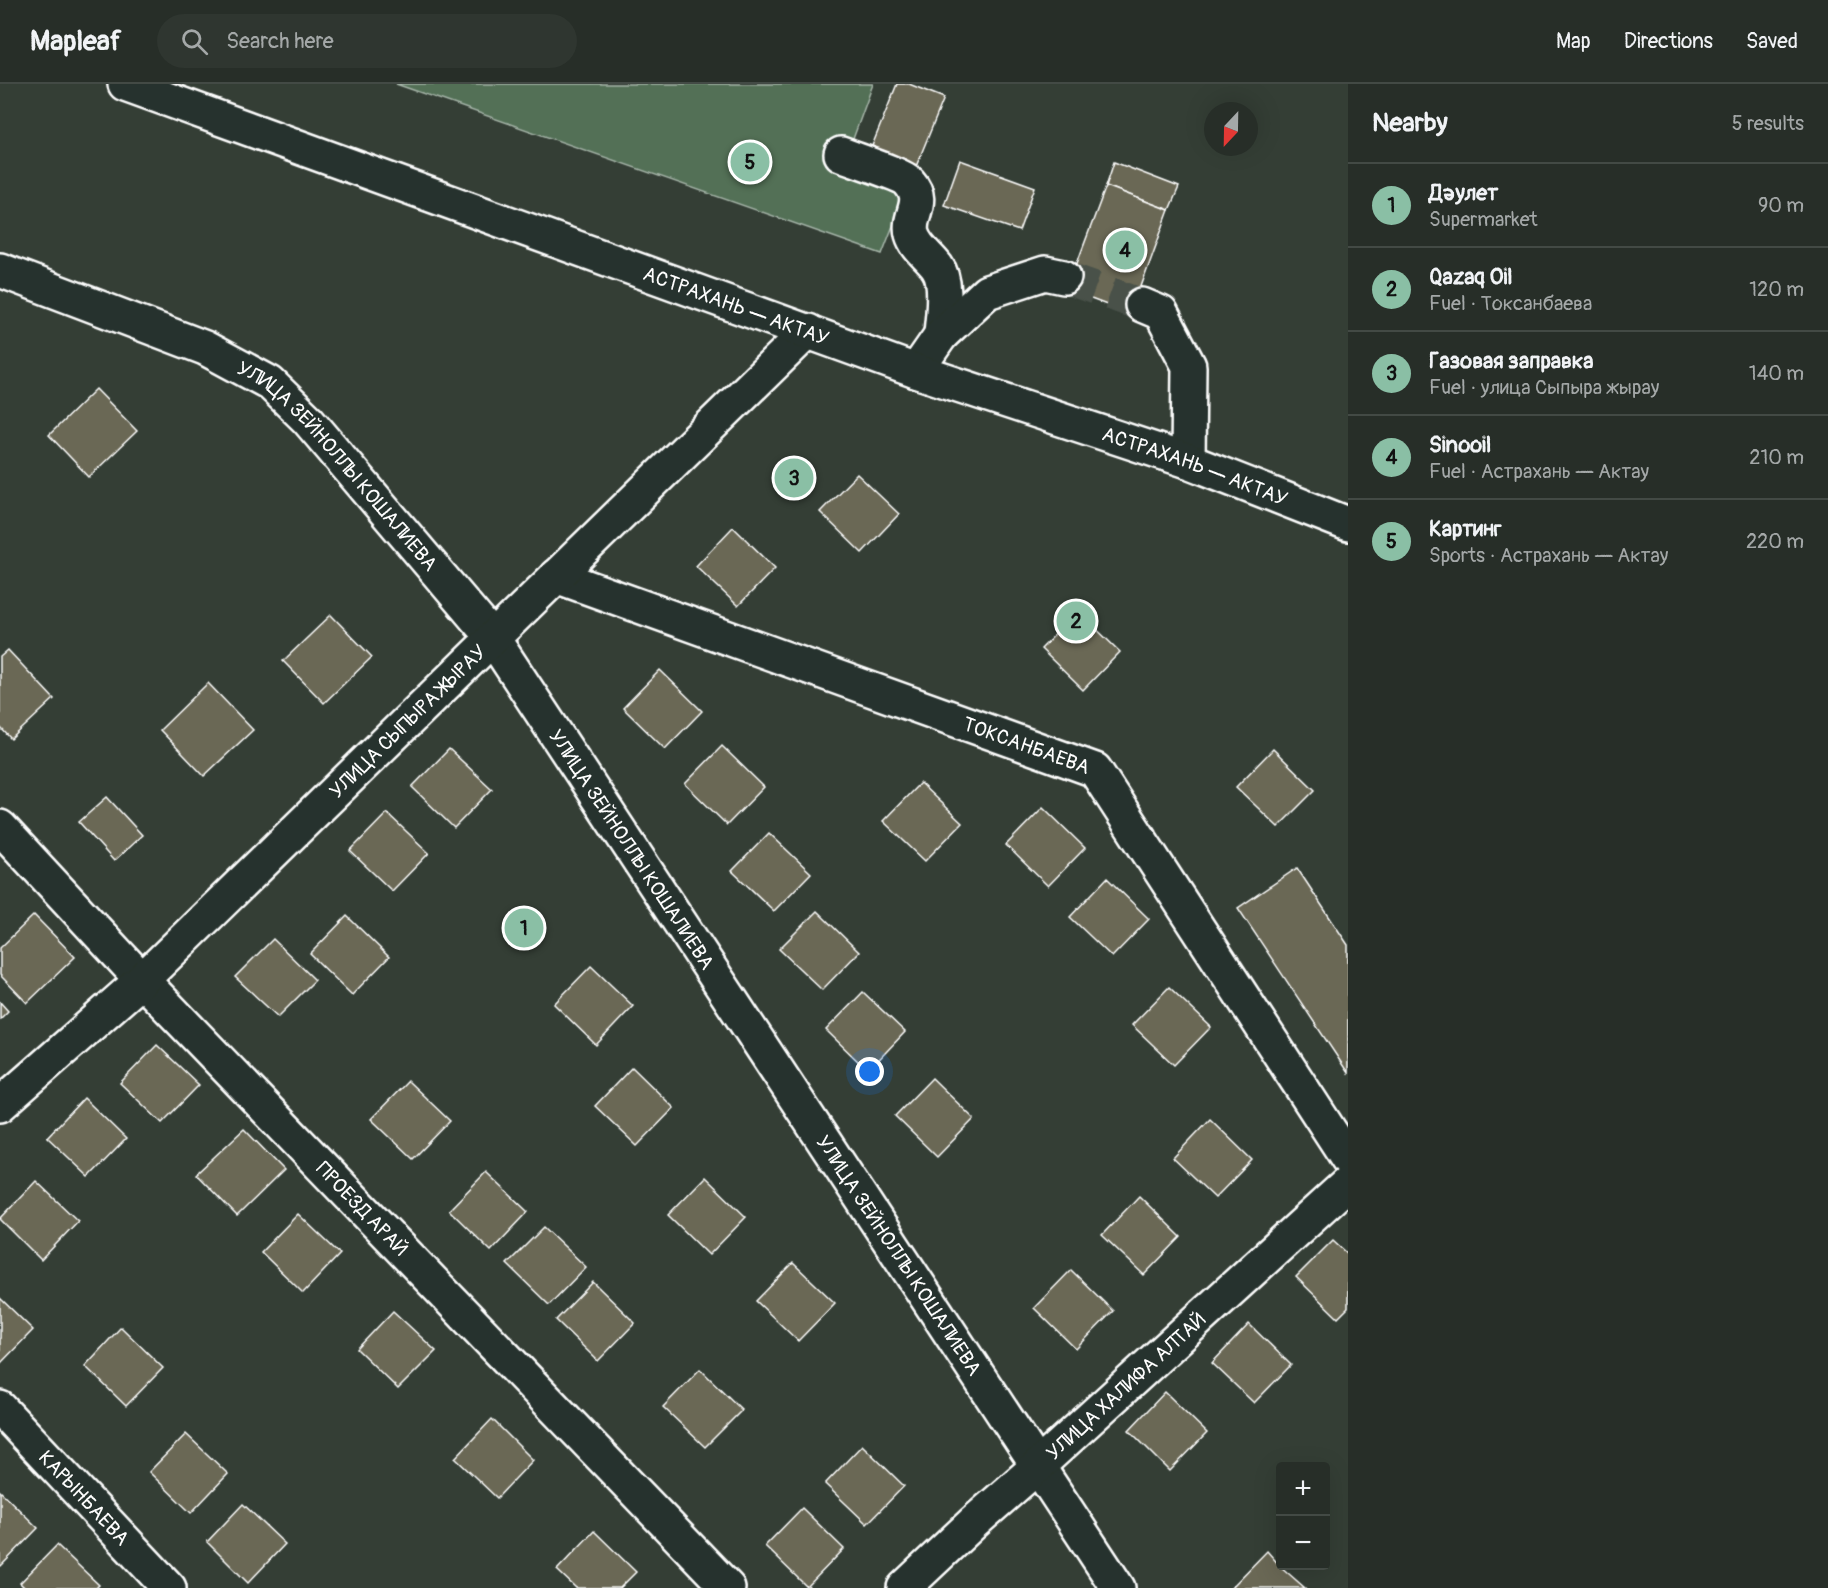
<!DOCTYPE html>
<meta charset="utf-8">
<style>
:root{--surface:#272e28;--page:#2f3630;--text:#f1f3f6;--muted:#a4a8a8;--line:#434a45;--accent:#8abfa5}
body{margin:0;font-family:Pangolin,sans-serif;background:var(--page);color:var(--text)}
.controls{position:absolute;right:18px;bottom:18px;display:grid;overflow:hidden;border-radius:6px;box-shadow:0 6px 24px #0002}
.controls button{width:54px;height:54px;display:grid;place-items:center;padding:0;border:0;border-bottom:2px solid var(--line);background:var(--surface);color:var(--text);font:30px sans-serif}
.compass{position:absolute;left:1204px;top:18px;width:54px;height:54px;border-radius:50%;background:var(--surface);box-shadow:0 6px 24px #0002;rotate:202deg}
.you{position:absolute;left:870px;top:988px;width:21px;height:21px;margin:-15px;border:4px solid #fff;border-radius:50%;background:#1a73e8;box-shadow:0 0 0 9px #1a73e833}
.badge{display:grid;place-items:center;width:39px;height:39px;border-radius:50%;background:var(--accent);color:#111;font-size:20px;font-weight:700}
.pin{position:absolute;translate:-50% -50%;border:3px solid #fff;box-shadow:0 2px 6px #0006}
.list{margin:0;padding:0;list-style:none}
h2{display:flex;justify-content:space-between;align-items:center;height:78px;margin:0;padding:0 24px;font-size:26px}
h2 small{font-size:20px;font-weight:400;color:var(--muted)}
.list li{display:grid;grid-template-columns:39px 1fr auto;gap:18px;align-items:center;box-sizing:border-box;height:84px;padding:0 24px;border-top:2px solid var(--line)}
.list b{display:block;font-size:22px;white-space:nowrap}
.list p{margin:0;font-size:20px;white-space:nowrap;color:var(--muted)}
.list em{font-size:20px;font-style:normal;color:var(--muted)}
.icon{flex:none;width:33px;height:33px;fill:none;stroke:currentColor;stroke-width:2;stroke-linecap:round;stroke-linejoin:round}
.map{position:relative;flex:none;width:1348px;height:1504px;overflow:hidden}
header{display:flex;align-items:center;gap:36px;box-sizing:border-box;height:84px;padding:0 30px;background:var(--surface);border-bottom:2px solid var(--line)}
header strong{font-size:28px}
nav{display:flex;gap:33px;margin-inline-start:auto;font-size:21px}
.search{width:420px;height:54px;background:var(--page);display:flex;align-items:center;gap:15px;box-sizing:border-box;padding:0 21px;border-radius:33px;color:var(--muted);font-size:22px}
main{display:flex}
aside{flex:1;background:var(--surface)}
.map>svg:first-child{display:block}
</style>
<header>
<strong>Mapleaf</strong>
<div class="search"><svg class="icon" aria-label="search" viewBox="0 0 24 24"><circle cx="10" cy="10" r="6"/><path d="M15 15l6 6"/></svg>Search here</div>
<nav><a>Map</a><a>Directions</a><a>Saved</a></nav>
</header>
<main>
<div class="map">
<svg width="1348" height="1504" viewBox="0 0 1348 1504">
<rect width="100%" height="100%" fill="#343e35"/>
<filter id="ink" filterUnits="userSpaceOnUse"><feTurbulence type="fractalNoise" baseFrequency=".0167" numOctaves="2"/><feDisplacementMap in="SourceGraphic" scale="12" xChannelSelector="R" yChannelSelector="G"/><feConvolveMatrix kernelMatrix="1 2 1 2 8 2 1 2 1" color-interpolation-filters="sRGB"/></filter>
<g filter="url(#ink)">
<polygon fill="#526f57" stroke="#a8b7ab" stroke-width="1.5" points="396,0 873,0 849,66 913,90 882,170"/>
<g fill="#6b6854" stroke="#fff" stroke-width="1.5">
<polygon points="897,0 909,0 944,14 915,85 870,67"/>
<polygon points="960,76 1035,103 1019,147 944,121"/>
<polygon points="1114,78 1179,103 1169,126 1106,102"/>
<polygon points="1106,102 1169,126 1131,230 1067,206"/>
<polygon points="96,305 137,347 89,393 49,351"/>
<polygon points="857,390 899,430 862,469 820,428"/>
<polygon points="733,443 775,484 738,522 696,482"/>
<polygon points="1078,527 1120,568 1083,606 1041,565"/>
<polygon points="331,531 372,573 324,619 283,577"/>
<polygon points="8,566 54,615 11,655 0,643 0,573"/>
<polygon points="660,586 702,627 665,665 623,624"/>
<polygon points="208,599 253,646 204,692 160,646"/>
<polygon points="722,662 764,703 727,741 685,700"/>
<polygon points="449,665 492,705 454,744 412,703"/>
<polygon points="1273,665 1315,706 1278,743 1236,703"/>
<polygon points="920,699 962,739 925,777 883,737"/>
<polygon points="107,713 142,751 114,777 79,738"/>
<polygon points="1043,723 1085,764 1048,802 1006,761"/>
<polygon points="387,729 429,769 392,807 350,767"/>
<polygon points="769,749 811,789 774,827 732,787"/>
<polygon points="1297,784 1348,861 1348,989 1238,824"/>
<polygon points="1107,794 1149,835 1112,873 1070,833"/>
<polygon points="817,827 859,868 822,906 779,865"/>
<polygon points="34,831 75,873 27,919 0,891 0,864"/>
<polygon points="347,832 389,873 352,911 310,870"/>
<polygon points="273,855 315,896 278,933 235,893"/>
<polygon points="591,882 633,922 596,961 554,920"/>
<polygon points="1169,903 1211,943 1174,981 1132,941"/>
<polygon points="863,908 905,948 868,987 826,946"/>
<polygon points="0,918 8,927 0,935"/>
<polygon points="157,961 199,1001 162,1039 120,999"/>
<polygon points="632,983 674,1024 637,1062 595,1022"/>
<polygon points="932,994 974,1035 937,1073 895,1032"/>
<polygon points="408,997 450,1037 413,1075 371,1035"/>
<polygon points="84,1014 126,1055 89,1093 47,1053"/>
<polygon points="1210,1035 1252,1076 1215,1114 1173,1074"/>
<polygon points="244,1045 284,1086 237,1132 196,1090"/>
<polygon points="486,1088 528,1128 491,1167 449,1126"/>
<polygon points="705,1093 746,1133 709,1171 668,1131"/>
<polygon points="36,1097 78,1137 41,1176 0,1135"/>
<polygon points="1139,1112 1181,1153 1144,1191 1102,1151"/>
<polygon points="298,1130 340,1170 303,1209 261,1168"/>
<polygon points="544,1143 586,1183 549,1221 507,1180"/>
<polygon points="1333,1156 1348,1170 1348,1224 1338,1234 1296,1193"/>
<polygon points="793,1179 835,1219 798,1257 756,1217"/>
<polygon points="1071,1186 1113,1227 1076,1265 1034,1224"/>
<polygon points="593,1198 635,1239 598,1277 556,1236"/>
<polygon points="0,1214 33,1246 0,1280"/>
<polygon points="393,1227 436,1267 398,1305 357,1265"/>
<polygon points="1249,1240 1291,1281 1254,1319 1212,1279"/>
<polygon points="121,1243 163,1284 126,1322 85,1282"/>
<polygon points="700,1285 742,1326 705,1363 663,1323"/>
<polygon points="1165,1308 1207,1349 1170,1387 1129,1346"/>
<polygon points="492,1335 533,1376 497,1414 455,1374"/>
<polygon points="186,1350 228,1390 191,1429 149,1388"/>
<polygon points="862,1361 904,1402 867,1440 825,1400"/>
<polygon points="0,1407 38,1444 1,1482 0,1481"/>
<polygon points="243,1420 285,1460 248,1499 207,1458"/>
<polygon points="802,1424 844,1465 807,1503 765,1462"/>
<polygon points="594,1447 636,1488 620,1504 576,1504 557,1486"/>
<polygon points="57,1461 99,1501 96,1504 25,1504 20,1499"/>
<polygon points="1267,1467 1280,1482 1305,1504 1231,1504"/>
</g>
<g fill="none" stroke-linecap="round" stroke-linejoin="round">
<polyline stroke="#485149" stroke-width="33" stroke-dasharray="33 16" stroke-linecap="butt" points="1064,193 1142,221"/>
<g stroke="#fff" stroke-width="38">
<g id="minor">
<path d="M841 70C853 75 903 91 909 98 927 118 907 131 912 150 916 164 929 172 937 183 949 199 942 232 941 251"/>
<path id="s1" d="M0 186 205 264 270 299 308 336 492 553 1118 1504"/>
<polyline points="1142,221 1161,229 1189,282 1188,377"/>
<polyline points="916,287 941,251 987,208 1045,189 1064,193"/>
<path id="s2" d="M556 492 1095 686 1348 1075"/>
<path id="s3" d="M0 743 142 896 728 1504"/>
<path id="s4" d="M0 1021 142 896 808 247"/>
<path id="s5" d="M0 1324 169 1504"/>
<path id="s6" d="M904 1504 972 1440 1038 1382 1348 1099"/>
</g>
</g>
<g stroke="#fff" stroke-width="38">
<g id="highway">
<path id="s7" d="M125 0 916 287 1188 377 1348 440"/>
</g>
</g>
<use href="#minor" stroke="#26332d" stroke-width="33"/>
<use href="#highway" stroke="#26332d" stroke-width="33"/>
</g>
</g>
<g text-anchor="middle" stroke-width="4.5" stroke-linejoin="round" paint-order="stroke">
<g font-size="20" fill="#fff" stroke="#26332d">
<text dy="7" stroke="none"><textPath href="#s7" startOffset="650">АСТРАХАНЬ — АКТАУ</textPath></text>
<text dy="7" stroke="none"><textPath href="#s7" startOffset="1136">АСТРАХАНЬ — АКТАУ</textPath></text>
<text dy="7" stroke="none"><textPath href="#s1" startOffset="399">УЛИЦА ЗЕЙНОЛЛЫ КОШАЛИЕВА</textPath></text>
<text dy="7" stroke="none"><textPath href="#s4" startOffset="560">УЛИЦА СЫПЫРА ЖЫРАУ</textPath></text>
<text dy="7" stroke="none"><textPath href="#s2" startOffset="500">ТОКСАНБАЕВА</textPath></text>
<text dy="7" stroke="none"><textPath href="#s1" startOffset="885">УЛИЦА ЗЕЙНОЛЛЫ КОШАЛИЕВА</textPath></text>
<text dy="7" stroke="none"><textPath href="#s3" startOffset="526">ПРОЕЗД АРАЙ</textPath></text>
<text dy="7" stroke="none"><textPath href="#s1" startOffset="1371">УЛИЦА ЗЕЙНОЛЛЫ КОШАЛИЕВА</textPath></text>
<text dy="7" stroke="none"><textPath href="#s6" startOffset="300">УЛИЦА ХАЛИФА АЛТАЙ</textPath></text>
<text dy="7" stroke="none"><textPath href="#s5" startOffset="123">КАРЫНБАЕВА</textPath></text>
</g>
</g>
</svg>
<div class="controls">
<button>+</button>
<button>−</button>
</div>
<svg class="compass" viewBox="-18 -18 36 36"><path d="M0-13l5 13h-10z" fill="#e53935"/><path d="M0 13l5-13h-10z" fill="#a4a8a8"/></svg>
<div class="you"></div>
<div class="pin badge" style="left:524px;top:844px">1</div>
<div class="pin badge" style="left:1076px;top:537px">2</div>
<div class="pin badge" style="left:794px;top:394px">3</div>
<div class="pin badge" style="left:1125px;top:166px">4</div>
<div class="pin badge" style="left:750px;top:78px">5</div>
</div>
<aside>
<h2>Nearby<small>5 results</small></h2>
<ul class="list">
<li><span class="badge">1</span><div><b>Дәулет</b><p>Supermarket</p></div><em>90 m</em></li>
<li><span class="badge">2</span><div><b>Qazaq Oil</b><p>Fuel · Токсанбаева</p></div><em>120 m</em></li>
<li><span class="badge">3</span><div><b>Газовая заправка</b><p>Fuel · улица Сыпыра жырау</p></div><em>140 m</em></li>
<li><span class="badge">4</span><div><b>Sinooil</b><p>Fuel · Астрахань — Актау</p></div><em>210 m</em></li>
<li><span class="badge">5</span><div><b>Картинг</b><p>Sports · Астрахань — Актау</p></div><em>220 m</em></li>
</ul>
</aside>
</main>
